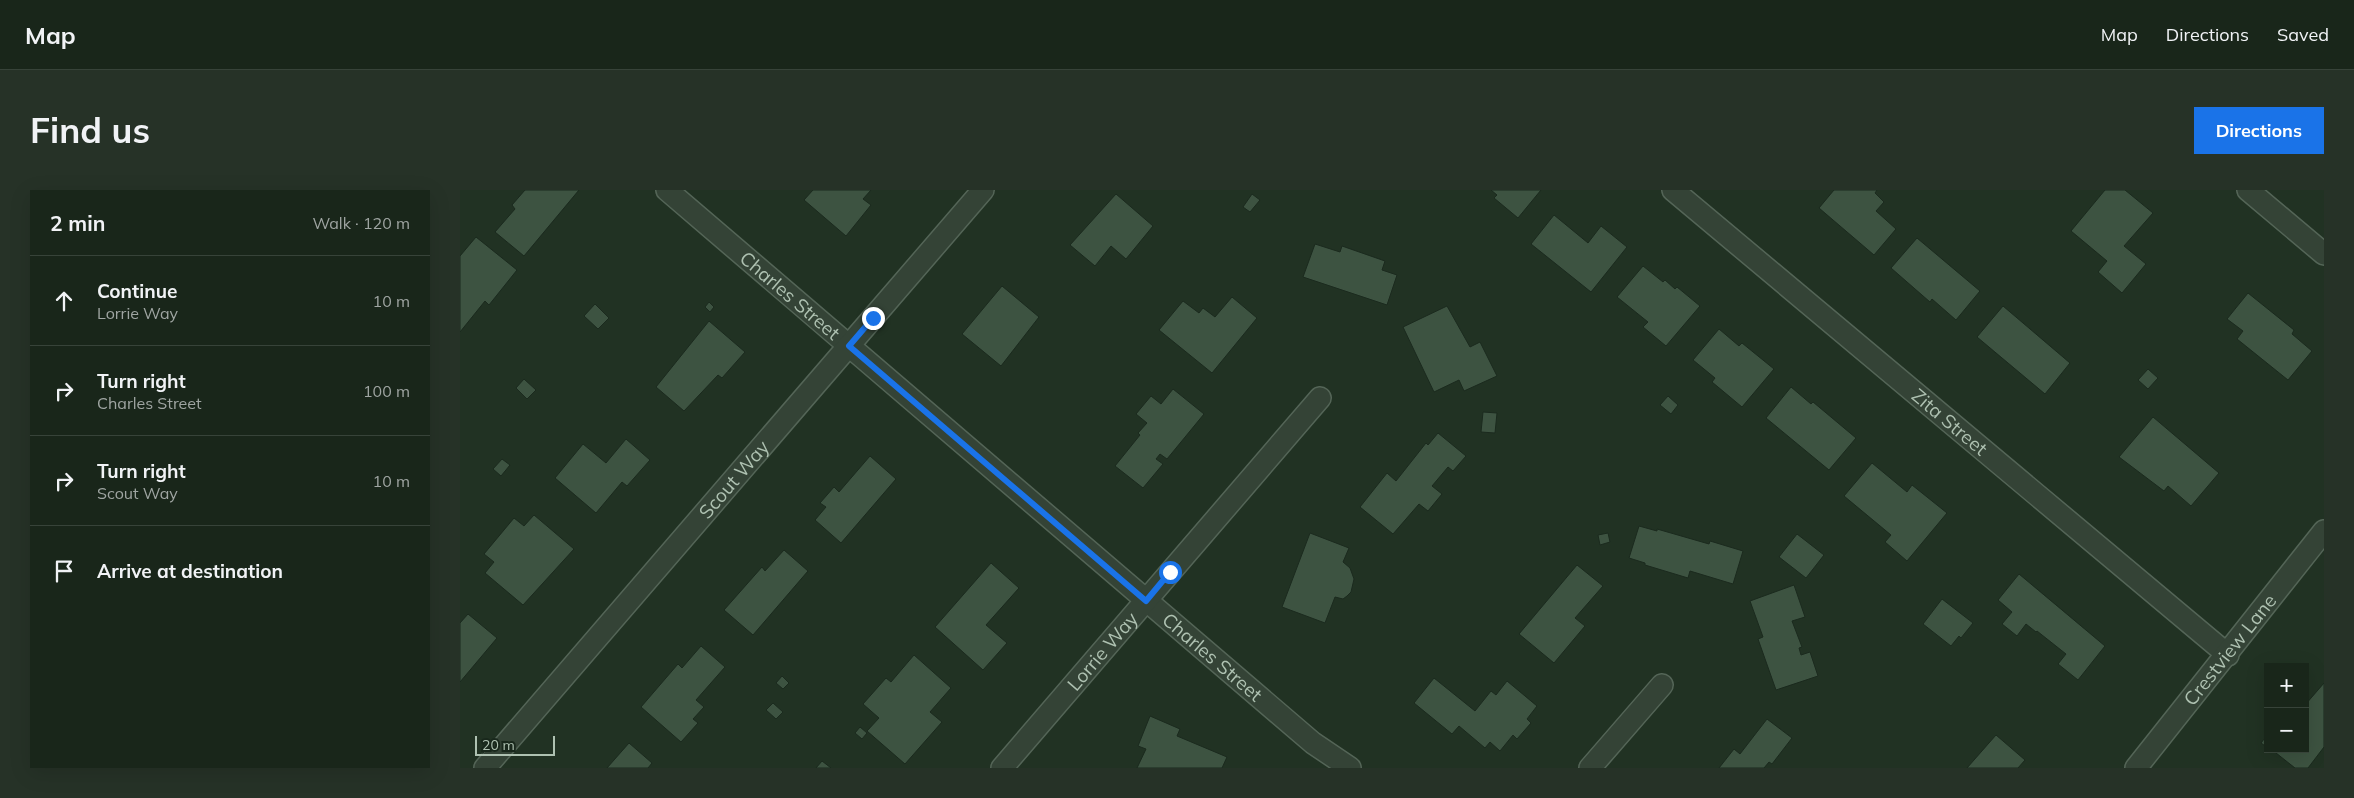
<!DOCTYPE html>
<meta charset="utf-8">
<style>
:root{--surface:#19261a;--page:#263227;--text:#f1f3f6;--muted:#9fa5a2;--line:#374339;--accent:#1a73e8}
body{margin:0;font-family:Mulish,sans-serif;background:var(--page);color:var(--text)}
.controls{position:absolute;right:15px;bottom:15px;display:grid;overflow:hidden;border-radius:0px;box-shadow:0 5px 20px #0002}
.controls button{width:45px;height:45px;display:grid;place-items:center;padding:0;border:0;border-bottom:1px solid var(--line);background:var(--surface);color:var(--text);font:25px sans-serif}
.scale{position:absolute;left:15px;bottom:12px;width:80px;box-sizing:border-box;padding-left:5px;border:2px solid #aec1b1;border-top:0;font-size:14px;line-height:18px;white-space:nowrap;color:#aec1b1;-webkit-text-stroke:4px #19281c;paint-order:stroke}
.stop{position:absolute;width:15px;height:15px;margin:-11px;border:4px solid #1a73e8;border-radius:50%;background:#fff}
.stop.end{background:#1a73e8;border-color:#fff;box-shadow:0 1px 5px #0008}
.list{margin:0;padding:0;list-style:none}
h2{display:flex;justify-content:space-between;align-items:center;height:65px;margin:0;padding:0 20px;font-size:21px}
h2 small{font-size:16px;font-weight:400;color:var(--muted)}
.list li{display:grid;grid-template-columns:32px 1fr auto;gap:15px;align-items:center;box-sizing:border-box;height:90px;padding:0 20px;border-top:1px solid var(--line)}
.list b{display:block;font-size:19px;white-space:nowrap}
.list p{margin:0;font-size:16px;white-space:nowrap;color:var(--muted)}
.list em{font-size:16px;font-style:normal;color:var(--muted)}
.icon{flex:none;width:28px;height:28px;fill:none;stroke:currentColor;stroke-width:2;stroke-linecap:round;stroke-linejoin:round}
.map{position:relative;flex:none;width:1864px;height:578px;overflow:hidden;border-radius:0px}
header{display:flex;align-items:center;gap:30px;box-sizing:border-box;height:70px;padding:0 25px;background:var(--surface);border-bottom:1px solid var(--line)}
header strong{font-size:24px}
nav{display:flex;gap:28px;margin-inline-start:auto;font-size:18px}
.intro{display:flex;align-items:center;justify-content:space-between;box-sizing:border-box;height:120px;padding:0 30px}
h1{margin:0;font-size:35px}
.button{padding:12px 22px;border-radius:0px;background:var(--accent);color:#fff;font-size:18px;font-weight:700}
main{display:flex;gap:30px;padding:0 30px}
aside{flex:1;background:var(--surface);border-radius:0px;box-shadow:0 5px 20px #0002}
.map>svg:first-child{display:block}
</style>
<header>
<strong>Map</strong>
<nav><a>Map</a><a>Directions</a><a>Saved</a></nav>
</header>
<div class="intro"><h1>Find us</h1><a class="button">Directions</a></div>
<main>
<aside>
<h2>2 min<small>Walk · 120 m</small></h2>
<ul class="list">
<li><svg class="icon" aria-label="ahead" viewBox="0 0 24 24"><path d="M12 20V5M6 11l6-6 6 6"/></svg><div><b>Continue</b><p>Lorrie Way</p></div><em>10 m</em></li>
<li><svg class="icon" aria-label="right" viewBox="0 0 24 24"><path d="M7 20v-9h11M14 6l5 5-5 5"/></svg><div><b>Turn right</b><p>Charles Street</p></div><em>100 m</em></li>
<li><svg class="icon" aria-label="right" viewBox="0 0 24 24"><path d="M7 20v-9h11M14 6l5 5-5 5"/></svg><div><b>Turn right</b><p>Scout Way</p></div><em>10 m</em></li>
<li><svg class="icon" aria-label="arrive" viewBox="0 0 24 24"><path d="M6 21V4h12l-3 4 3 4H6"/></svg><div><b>Arrive at destination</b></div></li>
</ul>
</aside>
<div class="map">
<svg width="1864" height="578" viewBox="0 0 1864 578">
<rect width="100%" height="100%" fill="#213223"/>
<g fill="#3d5341" stroke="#1b2a1e">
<polygon points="65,0 119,0 64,66 35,42 55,19 52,15"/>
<polygon points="353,0 411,0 403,9 411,15 386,46 344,10"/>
<polygon points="1031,0 1081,0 1058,28 1034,8 1037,5"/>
<polygon points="1374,0 1417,0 1415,3 1424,12 1416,21 1436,39 1414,65 1359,18"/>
<polygon points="1645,0 1665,0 1693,23 1664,56 1686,74 1662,103 1638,82 1647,71 1611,41"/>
<polygon points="656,4 693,36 666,69 651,56 635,76 610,55"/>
<polygon points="792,4 800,10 790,22 783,17"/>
<polygon points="1094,25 1128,53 1141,36 1167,57 1131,102 1071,54"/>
<polygon points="16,47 57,80 29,115 25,111 0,142 0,66"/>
<polygon points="1457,48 1520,101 1496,130 1472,109 1470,112 1431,78"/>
<polygon points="855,54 880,62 882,56 925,71 922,80 937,85 927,115 843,87"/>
<polygon points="1183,76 1203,92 1205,90 1215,99 1217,97 1240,116 1206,156 1183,137 1188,132 1157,107"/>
<polygon points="542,96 579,127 541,176 502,144"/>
<polygon points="1788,103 1834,140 1832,144 1852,161 1828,190 1777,149 1783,141 1767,129"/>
<polygon points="772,107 797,128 752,183 699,140 723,111 739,123 743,118 755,127"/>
<polygon points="249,112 254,117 250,122 245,117"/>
<polygon points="135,114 149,128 138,139 124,126"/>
<polygon points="987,116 1010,157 1020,152 1037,186 1004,201 999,190 974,202 943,137"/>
<polygon points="1543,116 1610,173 1585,204 1517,147"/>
<polygon points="249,131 285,162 262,188 258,185 224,221 196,197"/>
<polygon points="1259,139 1279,156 1282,153 1314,179 1282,217 1252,192 1255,188 1233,170"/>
<polygon points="1688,179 1698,188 1688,199 1678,190"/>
<polygon points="64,189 76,200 67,209 56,198"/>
<polygon points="1331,197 1351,214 1353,212 1396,248 1369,280 1306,228"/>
<polygon points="713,199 744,224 707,269 700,264 696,269 703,274 683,298 655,276 680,245 678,243 687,233 676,224 691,206 701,214"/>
<polygon points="1208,206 1218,215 1211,224 1200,215"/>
<polygon points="1023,222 1037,223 1035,243 1021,242"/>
<polygon points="1693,227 1759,283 1731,316 1708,296 1704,301 1659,267"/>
<polygon points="978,243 1006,266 993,281 988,277 972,296 982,304 968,321 959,314 933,344 900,317 927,283 936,291 966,253 968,255"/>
<polygon points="166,249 190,270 167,296 162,292 136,323 95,288 123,254 146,273"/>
<polygon points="410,266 436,289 381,353 355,330 366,317 360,313 374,297 379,302"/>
<polygon points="42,269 50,275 41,286 33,279"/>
<polygon points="1412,273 1447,302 1452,295 1487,323 1447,371 1425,352 1431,345 1384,306"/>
<polygon points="74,325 114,359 63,415 25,383 34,372 24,364 54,328 64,336"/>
<polygon points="1179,336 1197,341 1197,339 1249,354 1250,351 1283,361 1273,394 1230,381 1228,388 1185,375 1185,373 1169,368"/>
<polygon points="850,343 889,358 883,372 890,378 894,389 891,402 887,406 883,409 875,407 865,433 822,417"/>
<polygon points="1148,343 1150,352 1140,355 1138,345"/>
<polygon points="1337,344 1364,365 1346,388 1319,367"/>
<polygon points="324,360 348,381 293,445 264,420 302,377 305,381"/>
<polygon points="531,373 559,398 526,435 547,453 523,480 475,437"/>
<polygon points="1117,375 1143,396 1115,428 1125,436 1094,473 1059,444"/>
<polygon points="1559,384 1645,456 1618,490 1598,474 1606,464 1577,441 1576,442 1566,434 1557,446 1542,434 1552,422 1538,410"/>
<polygon points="1334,395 1345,427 1332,431 1342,457 1339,458 1341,465 1350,462 1358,486 1316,500 1298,449 1303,447 1290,411"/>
<polygon points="1482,409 1513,433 1501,448 1499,446 1491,456 1463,434"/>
<polygon points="8,424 37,448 0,492 0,433"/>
<polygon points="241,456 265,477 236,510 244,517 233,529 238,533 221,552 181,517 218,474 222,478"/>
<polygon points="454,465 491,498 470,522 482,532 445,574 407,541 419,528 403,514 426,488 431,492"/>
<polygon points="322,486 329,493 323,499 316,493"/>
<polygon points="974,488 1015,521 1031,501 1036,505 1047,491 1077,516 1067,529 1071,533 1057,549 1053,545 1040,561 1030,552 1025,558 999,536 992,544 954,513"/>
<polygon points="1864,493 1864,557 1848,578 1835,578 1811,559 1845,559 1845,515"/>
<polygon points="313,513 323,522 316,529 306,520"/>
<polygon points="690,526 720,539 717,546 767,567 762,578 677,578 686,559 678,556"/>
<polygon points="1307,529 1332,548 1312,574 1309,572 1304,578 1259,578 1274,559 1280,564"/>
<polygon points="400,537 407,543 402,549 395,543"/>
<polygon points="1808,544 1808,558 1801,553"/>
<polygon points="1536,545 1565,570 1558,578 1507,578"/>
<polygon points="169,553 192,573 188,578 147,578"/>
<polygon points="362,571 371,578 356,578"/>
</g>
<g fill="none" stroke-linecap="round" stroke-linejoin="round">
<g stroke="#546557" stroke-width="24">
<g id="street">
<path id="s1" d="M207 0 853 553 890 578"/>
<path id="s2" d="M1213 0 1768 465"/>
<polyline points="1788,0 1864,64"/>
<path id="s3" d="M25 578 523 0"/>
<path id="s4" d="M542 578 860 208"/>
<polyline points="1130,578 1202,495"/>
<path id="s5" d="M1676 578 1864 341"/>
</g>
</g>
<use href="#street" stroke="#344336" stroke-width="21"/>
</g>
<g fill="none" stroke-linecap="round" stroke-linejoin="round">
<polyline stroke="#1a73e8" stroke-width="6" points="413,128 389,156 686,411 710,382"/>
</g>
<g text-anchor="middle" stroke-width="5" stroke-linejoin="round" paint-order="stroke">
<g font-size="19" fill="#aec1b1" stroke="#19281c">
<text dy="7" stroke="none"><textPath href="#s1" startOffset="162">Charles Street</textPath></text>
<text dy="7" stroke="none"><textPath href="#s2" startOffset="361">Zita Street</textPath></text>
<text dy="7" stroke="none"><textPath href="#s3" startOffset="381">Scout Way</textPath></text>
<text dy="7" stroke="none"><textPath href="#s5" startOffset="151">Crestview Lane</textPath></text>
<text dy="7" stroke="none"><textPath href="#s4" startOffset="154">Lorrie Way</textPath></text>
<text dy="7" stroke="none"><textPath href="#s1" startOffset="718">Charles Street</textPath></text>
</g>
</g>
</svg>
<div class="controls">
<button>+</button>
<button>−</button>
</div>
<div class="scale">20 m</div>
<div class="stop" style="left:710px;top:382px"></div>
<div class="stop end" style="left:413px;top:128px"></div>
</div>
</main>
